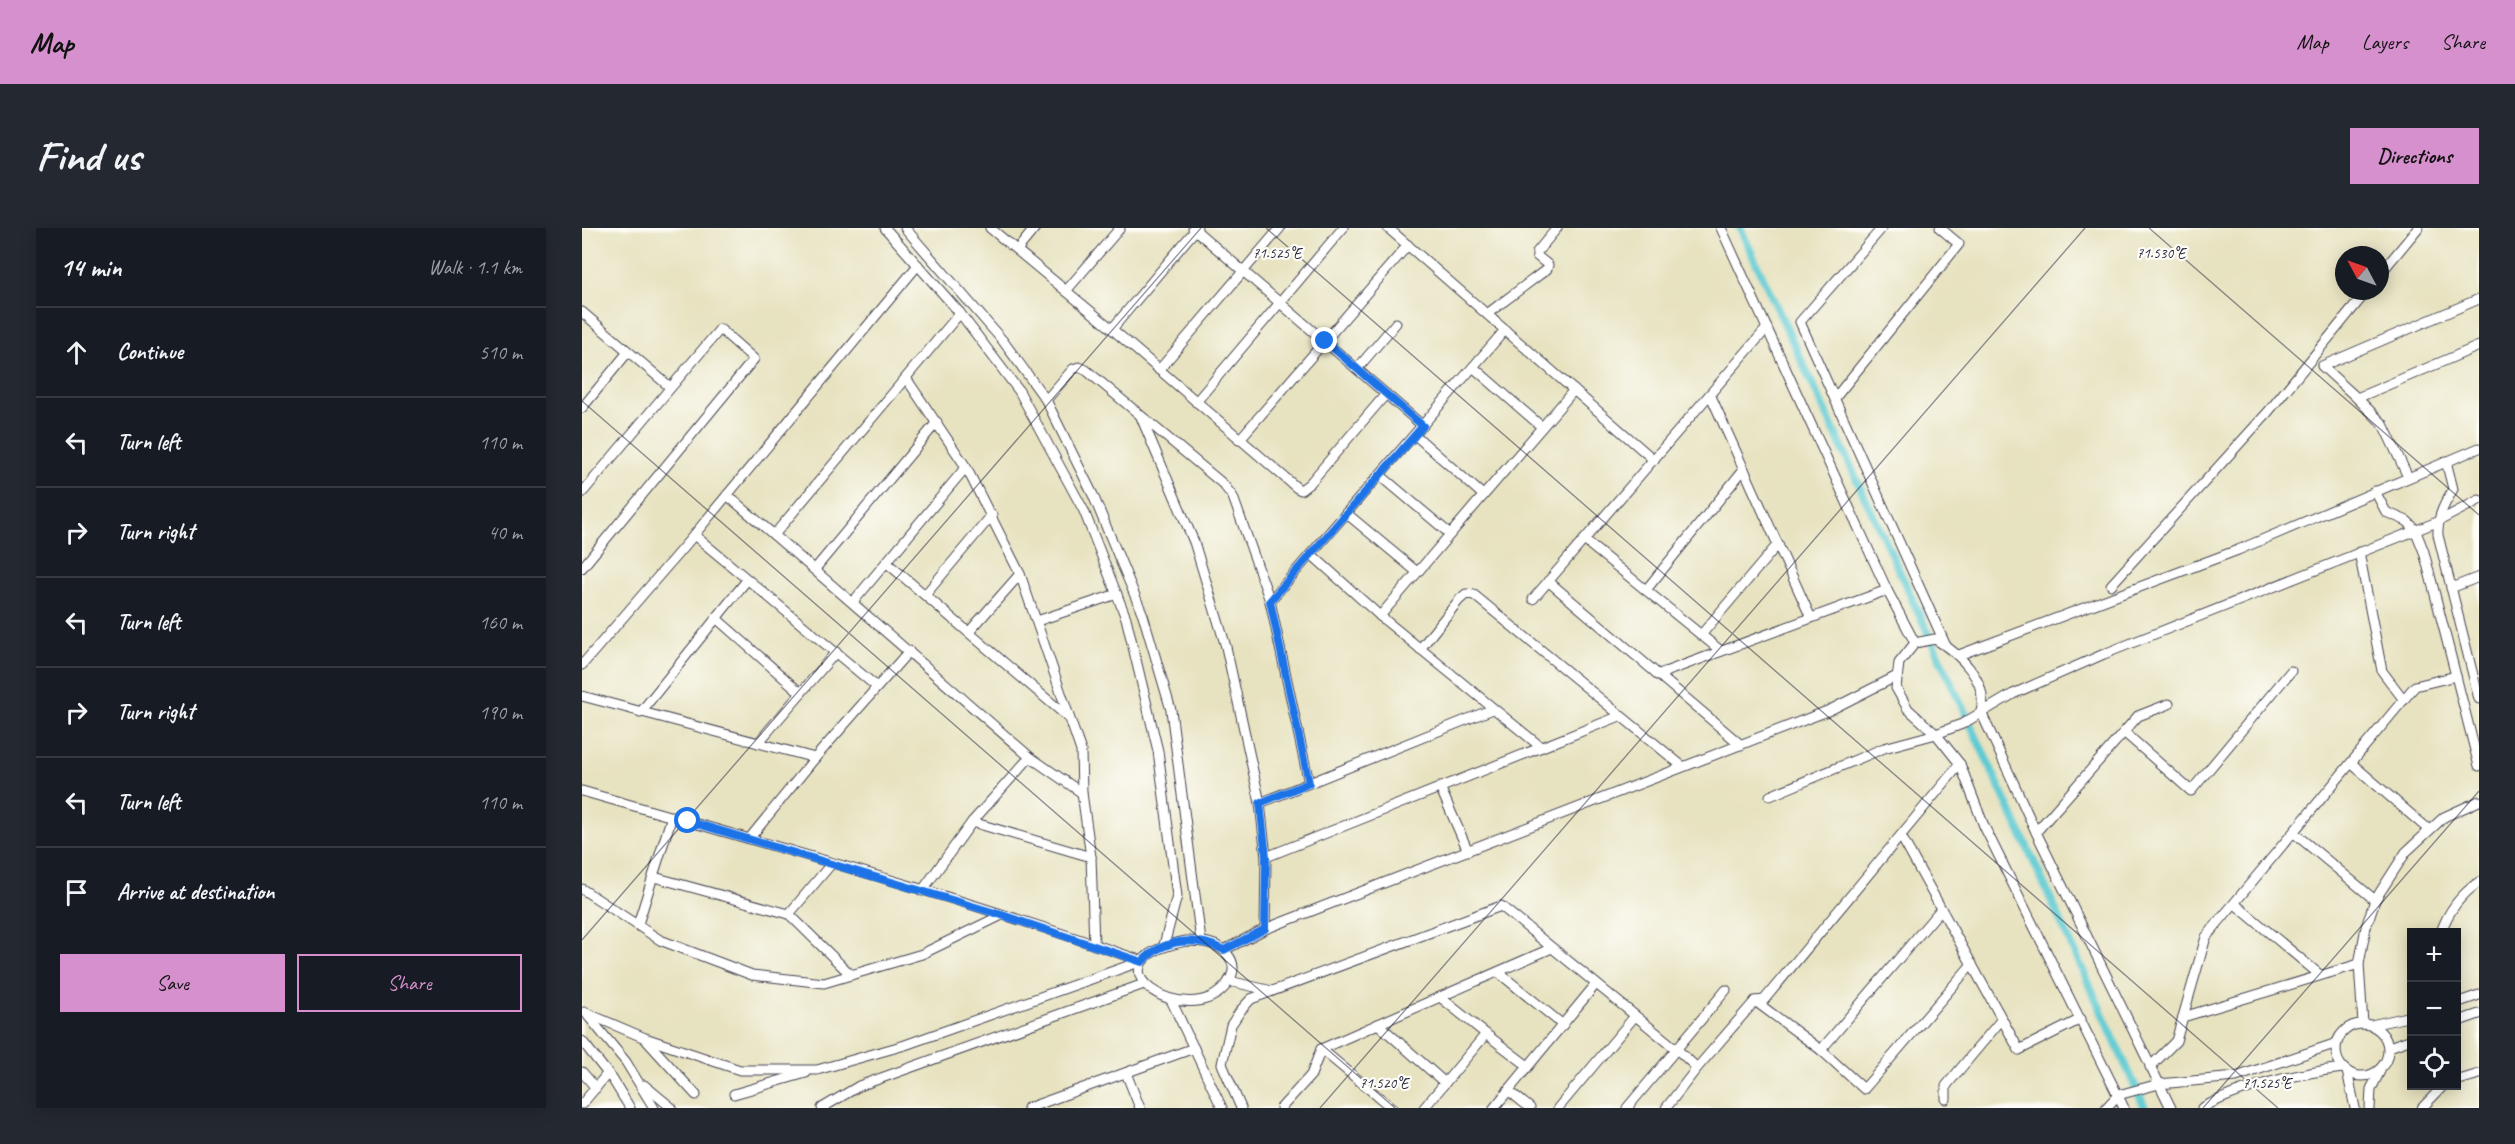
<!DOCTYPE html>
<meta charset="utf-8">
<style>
:root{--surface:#171b24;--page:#242831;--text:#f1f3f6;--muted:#9ea1a6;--line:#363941;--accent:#d690ce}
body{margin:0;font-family:Caveat,sans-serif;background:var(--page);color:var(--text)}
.controls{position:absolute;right:18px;bottom:18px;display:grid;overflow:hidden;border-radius:0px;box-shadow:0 3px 15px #0003}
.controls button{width:54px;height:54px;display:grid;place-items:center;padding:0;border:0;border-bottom:2px solid var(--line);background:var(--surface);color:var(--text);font:30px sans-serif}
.compass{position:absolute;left:1753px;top:18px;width:54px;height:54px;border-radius:50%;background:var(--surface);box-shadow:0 3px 15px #0003;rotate:311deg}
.stop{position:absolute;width:18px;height:18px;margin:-14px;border:4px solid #1a73e8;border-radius:50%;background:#fff}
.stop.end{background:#1a73e8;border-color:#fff;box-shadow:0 2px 6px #0008}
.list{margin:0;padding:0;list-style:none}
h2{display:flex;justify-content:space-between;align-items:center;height:78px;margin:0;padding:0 24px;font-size:26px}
h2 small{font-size:20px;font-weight:400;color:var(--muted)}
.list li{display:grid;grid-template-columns:39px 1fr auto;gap:18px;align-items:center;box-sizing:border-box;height:90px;padding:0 24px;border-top:2px solid var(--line)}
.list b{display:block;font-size:22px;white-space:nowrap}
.list em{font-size:20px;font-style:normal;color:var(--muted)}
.actions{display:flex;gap:12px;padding:18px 24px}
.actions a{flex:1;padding:14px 0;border:2px solid var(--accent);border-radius:0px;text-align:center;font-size:21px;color:var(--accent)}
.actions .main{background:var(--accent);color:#111}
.icon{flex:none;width:33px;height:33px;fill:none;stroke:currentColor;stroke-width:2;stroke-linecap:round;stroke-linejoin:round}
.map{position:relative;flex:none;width:1897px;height:880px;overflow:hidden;border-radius:0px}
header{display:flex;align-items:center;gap:36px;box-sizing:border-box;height:84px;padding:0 30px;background:var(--accent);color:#111}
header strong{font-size:28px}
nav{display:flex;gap:33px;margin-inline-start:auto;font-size:21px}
.intro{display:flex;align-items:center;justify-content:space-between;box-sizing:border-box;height:144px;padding:0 36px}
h1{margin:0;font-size:42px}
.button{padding:15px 27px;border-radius:0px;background:var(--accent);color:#111;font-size:21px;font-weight:700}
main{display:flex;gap:36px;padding:0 36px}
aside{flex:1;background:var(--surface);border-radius:0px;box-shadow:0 3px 15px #0003}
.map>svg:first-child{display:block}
</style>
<header>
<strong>Map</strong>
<nav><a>Map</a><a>Layers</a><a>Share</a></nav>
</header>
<div class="intro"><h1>Find us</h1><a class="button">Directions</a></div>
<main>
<aside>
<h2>14 min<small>Walk · 1.1 km</small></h2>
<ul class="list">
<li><svg class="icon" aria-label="ahead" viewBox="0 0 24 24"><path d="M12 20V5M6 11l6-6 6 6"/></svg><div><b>Continue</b></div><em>510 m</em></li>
<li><svg class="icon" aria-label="left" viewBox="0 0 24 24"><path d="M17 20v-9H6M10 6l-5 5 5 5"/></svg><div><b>Turn left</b></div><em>110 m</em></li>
<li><svg class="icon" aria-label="right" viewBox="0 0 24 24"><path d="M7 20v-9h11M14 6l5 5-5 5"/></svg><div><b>Turn right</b></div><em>40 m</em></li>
<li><svg class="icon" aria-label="left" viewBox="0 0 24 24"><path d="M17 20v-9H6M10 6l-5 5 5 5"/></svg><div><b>Turn left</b></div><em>160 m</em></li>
<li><svg class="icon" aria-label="right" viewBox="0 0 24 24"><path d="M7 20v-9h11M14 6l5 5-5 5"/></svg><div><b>Turn right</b></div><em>190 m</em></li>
<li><svg class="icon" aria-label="left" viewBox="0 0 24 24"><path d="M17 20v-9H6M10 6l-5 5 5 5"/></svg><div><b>Turn left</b></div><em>110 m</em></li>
<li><svg class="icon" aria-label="arrive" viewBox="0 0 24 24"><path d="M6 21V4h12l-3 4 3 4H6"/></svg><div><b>Arrive at destination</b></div></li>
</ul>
<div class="actions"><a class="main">Save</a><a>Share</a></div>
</aside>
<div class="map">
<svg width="1897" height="880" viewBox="0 0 1897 880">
<rect width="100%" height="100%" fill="#fdfcf7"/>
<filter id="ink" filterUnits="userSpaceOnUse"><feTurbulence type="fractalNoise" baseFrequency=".0167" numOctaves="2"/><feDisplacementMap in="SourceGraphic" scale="12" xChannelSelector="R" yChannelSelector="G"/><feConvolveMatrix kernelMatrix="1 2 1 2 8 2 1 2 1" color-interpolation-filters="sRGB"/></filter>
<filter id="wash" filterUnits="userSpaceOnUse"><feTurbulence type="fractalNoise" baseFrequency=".008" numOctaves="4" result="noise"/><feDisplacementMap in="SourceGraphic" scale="24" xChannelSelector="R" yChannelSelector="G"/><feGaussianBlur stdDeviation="1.35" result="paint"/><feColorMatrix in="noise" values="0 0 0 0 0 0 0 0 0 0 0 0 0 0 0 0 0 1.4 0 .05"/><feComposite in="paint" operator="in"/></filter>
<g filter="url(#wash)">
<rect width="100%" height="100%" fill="#e7e2bf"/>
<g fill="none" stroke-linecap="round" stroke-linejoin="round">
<polyline stroke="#5dcad2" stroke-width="8" points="1158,0 1442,612 1563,880"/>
</g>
</g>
<g filter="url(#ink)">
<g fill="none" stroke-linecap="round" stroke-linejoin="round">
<g stroke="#403f4f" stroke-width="11">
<g id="minor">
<polyline points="303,0 378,85 437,163 502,283 544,390 576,523 595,668 582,717"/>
<polyline points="323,0 421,113 464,172 511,267 561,387 589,482 619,713"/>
<polyline points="408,0 530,101 715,260 719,262 728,255 804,166"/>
<polyline points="611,0 841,198"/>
<polyline points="806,0 1072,232"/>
<polyline points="1139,0 1305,362 1333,415"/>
<polyline points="1300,0 1218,94 1364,418"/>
<polyline points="435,22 453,0"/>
<polyline points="1798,46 1836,0"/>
<polyline points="484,63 538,0"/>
<polyline points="1897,71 1740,138 1775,170 1897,118"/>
<polyline points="0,84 88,159"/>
<polyline points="378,85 192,307 448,529 500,565 509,629 512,717"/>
<polyline points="905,86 965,41 966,37 955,28 955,24 975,0"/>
<polyline points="530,101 615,0"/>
<polyline points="891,139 960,199"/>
<polyline points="775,141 814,95"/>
<polyline points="577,142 698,0"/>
<polyline points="324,150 384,239 438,346 499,523 500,565"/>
<polyline points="1128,166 1229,390"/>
<polyline points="1253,170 1377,16 1358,0"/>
<polyline points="1775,170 1801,196 1826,249"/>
<polyline points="464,172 491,141 497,139 504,142 641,256 651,269 688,373 727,555"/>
<polyline points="614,174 761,0"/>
<polyline points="0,180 46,124"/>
<polyline points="559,189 612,314 644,419 678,575 684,629 683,701"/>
<polyline points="833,207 901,267"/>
<polyline points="657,212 826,17"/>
<path d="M1864 233 1871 261C1862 277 1855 289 1856 307L1897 471"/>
<polyline points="798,247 868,306"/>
<polyline points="1793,263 1804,284 1825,293 1833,301 1842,324 1874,448"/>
<polyline points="0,265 138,101 172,131 0,340"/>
<polyline points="145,267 192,307"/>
<polyline points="764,285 835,344"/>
<polyline points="112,307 295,459"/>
<polyline points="1002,312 1139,423"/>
<polyline points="1777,324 1800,443 1822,472"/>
<polyline points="729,326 798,388 959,519"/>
<polyline points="304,334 487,490"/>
<polyline points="233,341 355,194"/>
<polyline points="966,353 1159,517"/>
<polyline points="1529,357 1686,184 1785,63"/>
<polyline points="1869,360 1897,349"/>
<polyline points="1064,362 1162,241"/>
<polyline points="343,367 410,287"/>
<polyline points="951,371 1185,100"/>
<polyline points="688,373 923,102"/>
<polyline points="271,374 384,239"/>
<polyline points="798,388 992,162"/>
<polyline points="134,390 219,465"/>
<polyline points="455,393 535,366"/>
<polyline points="387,404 438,346"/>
<polyline points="1119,407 1196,316"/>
<polyline points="838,421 877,372 884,366 892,367 1100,538"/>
<polyline points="1377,427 1656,322 1897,220"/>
<polyline points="0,437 112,307 336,37"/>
<polyline points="1075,447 1305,362"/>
<polyline points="0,468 233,530"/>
<polyline points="58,485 165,352"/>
<polyline points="1543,505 1609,563 1709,443"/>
<polyline points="176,515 254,424"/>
<polyline points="1769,535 1847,602"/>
<polyline points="858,559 886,623"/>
<path d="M0 563C187 617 376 668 560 733"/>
<polyline points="1188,568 1302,520 1354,506 1380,496 1431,466 1522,426 1855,294 1897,272"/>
<polyline points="678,575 911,481"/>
<polyline points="390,594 509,629"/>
<polyline points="1454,604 1556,488 1587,476"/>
<polyline points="1712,605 1793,672"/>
<polyline points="1319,608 1437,822 1499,791"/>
<polyline points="167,611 233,530 327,423"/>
<polyline points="684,629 1038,488"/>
<polyline points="72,649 207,686 269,747"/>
<polyline points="0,661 78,712 170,747 242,755 340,726 420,687"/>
<polyline points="340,663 390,594 448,529"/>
<polyline points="1653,676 1738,747"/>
<polyline points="207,686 250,635"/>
<polyline points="56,696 90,588"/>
<path d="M1859 704C1866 684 1878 667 1897 654"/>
<path d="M604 713C618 713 637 714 646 727 654 737 652 746 645 756 608 806 494 735 604 713Z"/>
<polyline points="642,722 683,701 1248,482 1315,448"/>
<polyline points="1777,736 1784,699 1793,672 1824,624 1862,589 1897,573"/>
<polyline points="916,744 981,797"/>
<polyline points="647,753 690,763"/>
<polyline points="858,769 904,806"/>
<polyline points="589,772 640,880"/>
<polyline points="1173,773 1239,822 1282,861 1390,736"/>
<polyline points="1874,775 1897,767"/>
<polyline points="2,784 63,810 158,842 235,842 323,817 560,733"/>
<polyline points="6,788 44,834 72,880"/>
<polyline points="1601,789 1777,736 1781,796"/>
<polyline points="1874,794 1897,786"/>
<circle cx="1780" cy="822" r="26"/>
<polyline points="796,796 863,855"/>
<polyline points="1789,797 1830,788"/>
<polyline points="64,812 114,867"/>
<polyline points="0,813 31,852 48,880"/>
<polyline points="1807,819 1830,811"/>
<polyline points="739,821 810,880"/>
<polyline points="1239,822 1359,681"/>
<polyline points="1568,839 1594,813 1624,709 1833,458 1874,448 1897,538"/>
<polyline points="1115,840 1173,773 1182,772 1378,536"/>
<polyline points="1765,843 1773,880"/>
<polyline points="0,844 14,860"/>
<polyline points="544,845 558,880"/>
<polyline points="1874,853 1897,846"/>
<polyline points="62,857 90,880"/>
<polyline points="926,862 948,880"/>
<polyline points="152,866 224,845"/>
<polyline points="1364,871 1364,858 1420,791"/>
<polyline points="0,876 26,845"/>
<polyline points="240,880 277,858 562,756"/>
<polyline points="446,880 612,820"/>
<polyline points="659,880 640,836 649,797 659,782 669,771 919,678 1099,825 1115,840 1084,880"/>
<polyline points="699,880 729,847 739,821 970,720"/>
<polyline points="842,880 904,806 946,838"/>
<polyline points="912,880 1014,756"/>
<polyline points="976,880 1053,788"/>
<polyline points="1045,880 1144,762"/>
<polyline points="1524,880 1536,867 1577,856 1654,849 1755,815"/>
<path d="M1542 880 1402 598 1378 536 1354 506 1326 481 1314 460 1317 435 1333 415 1353 411C1378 426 1407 453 1399 484L1454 604 1589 880"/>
<path d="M1620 880C1658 859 1717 845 1761 840"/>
<polyline points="1788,880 1789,861 1798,843"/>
<polyline points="1840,880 1861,858"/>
</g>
</g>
<use href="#minor" stroke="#fff" stroke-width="9"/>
</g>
</g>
<g fill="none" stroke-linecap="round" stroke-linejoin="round" filter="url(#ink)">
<path stroke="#1a73e8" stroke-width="8" d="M106 593 420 687 560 734C582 710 614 708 642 722L683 701 684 629 678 575 727 555 688 373 841 198 743 113"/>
</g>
<path fill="none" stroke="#22223b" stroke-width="1.5" stroke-opacity="0.45" d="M684 0 1696 880M1567 0 1897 287M0 173 813 880M0 712 619 0M738 880 1503 0M1621 880 1897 563"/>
<g font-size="15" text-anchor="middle" fill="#22223b" stroke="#fdfcf7" stroke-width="4.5" stroke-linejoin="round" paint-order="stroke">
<text x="695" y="30">71.525°E</text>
<text x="1579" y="30">71.530°E</text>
<text x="802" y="860">71.520°E</text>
<text x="1685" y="860">71.525°E</text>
</g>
</svg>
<div class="controls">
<button>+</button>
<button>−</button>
<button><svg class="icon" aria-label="locate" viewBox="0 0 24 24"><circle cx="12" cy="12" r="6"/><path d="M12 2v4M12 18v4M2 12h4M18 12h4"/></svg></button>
</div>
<svg class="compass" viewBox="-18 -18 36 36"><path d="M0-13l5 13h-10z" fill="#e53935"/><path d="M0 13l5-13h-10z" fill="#9ea1a6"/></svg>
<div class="stop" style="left:106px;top:593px"></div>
<div class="stop end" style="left:743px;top:113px"></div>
</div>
</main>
